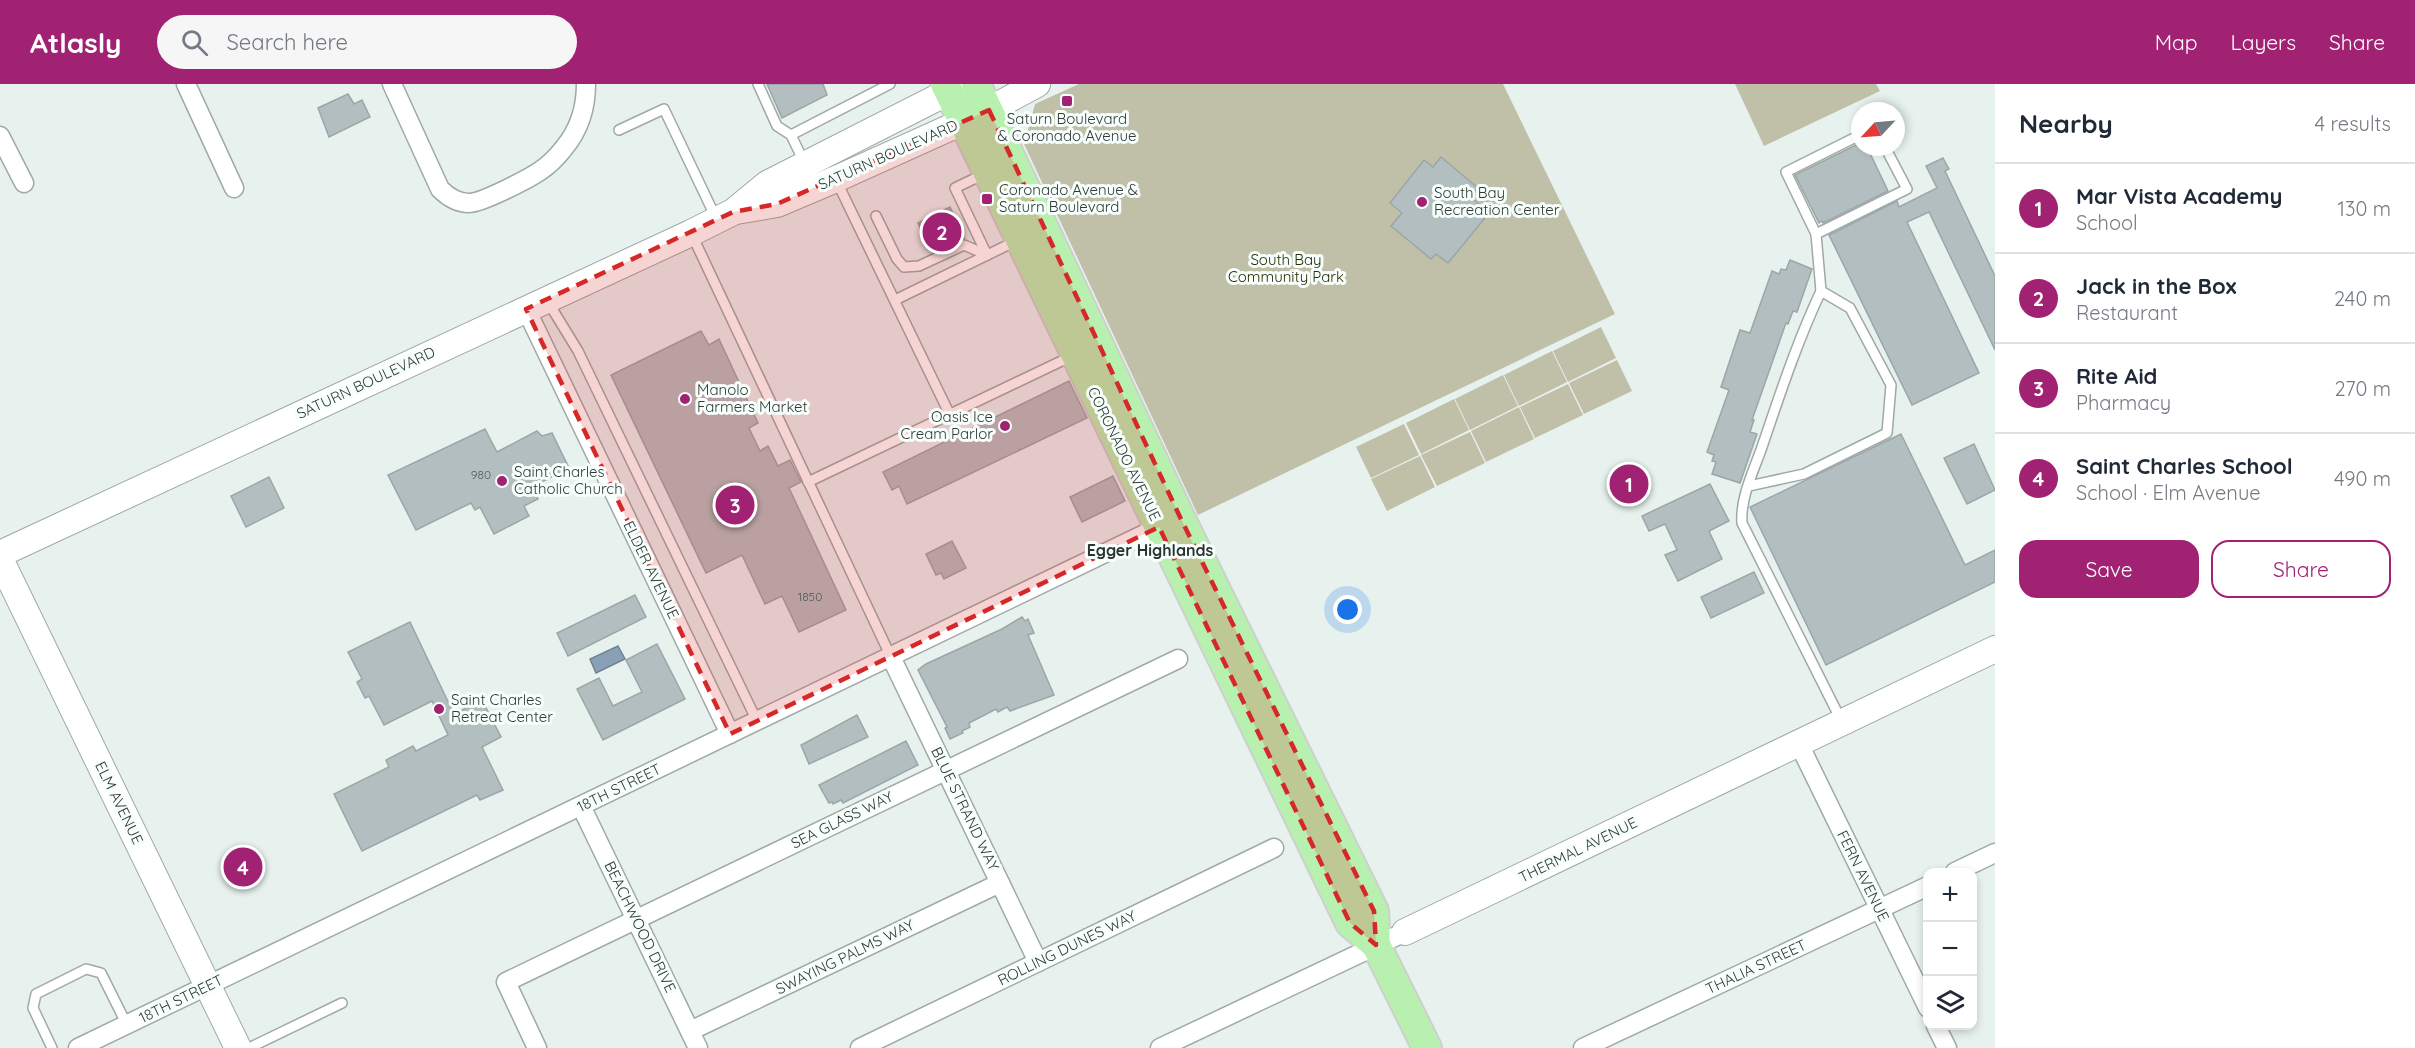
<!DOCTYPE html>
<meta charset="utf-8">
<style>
:root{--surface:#fff;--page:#f6f6f7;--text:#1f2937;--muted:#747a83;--line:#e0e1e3;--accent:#a12173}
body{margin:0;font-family:Quicksand,sans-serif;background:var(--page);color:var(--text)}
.controls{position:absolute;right:18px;bottom:18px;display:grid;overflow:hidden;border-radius:12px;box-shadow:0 3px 9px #0003}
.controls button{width:54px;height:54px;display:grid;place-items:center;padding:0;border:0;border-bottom:2px solid var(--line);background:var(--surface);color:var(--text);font:30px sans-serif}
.compass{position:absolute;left:1851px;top:18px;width:54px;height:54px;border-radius:50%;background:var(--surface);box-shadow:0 3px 9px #0003;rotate:244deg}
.you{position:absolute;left:1348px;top:526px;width:21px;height:21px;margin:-15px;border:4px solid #fff;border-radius:50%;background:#1a73e8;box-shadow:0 0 0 9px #1a73e833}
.badge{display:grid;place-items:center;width:39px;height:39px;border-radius:50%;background:var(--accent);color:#fff;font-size:20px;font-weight:700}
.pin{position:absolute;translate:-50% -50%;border:3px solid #fff;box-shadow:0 2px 6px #0006}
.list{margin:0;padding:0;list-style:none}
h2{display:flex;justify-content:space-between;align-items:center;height:78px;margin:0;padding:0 24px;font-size:26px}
h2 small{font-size:20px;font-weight:400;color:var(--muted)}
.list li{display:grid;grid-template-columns:39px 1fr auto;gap:18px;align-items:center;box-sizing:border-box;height:90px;padding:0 24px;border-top:2px solid var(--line)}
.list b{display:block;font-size:22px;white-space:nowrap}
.list p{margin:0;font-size:20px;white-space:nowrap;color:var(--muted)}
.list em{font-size:20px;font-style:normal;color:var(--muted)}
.actions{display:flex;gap:12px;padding:18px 24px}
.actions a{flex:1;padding:14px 0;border:2px solid var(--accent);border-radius:18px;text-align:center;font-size:21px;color:var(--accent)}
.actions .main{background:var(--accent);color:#fff}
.icon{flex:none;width:33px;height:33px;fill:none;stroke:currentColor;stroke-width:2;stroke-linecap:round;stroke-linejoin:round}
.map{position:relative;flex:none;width:1995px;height:964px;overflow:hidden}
header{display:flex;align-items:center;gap:36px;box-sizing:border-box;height:84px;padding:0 30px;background:var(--accent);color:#fff}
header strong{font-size:28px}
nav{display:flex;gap:33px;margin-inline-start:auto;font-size:21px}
.search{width:420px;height:54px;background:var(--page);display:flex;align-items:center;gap:15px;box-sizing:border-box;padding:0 21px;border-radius:33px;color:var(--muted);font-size:22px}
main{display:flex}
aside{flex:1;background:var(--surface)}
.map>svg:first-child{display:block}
</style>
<header>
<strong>Atlasly</strong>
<div class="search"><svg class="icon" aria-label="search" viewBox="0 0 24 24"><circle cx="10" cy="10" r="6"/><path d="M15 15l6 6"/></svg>Search here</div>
<nav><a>Map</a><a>Layers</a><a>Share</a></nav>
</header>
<main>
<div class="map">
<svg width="1995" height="964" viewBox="0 0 1995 964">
<rect width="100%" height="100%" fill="#e7f2ef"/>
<g fill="#c0c0a8">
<polygon points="1079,0 1503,0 1615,230 1198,431 1024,60 1035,20"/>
<polygon points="1735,0 1876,0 1880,7 1764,62"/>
<polygon points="1601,243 1616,274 1568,298 1553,267"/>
<polygon points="1552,267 1567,298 1519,322 1504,291"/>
<polygon points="1617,276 1632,307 1584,330 1569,299"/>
<polygon points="1503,291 1518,322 1470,346 1455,315"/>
<polygon points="1568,300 1583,331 1535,354 1520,323"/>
<polygon points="1454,315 1469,346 1421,370 1406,339"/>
<polygon points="1519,323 1534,355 1486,378 1471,347"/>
<polygon points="1404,340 1419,371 1371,394 1356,363"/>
<polygon points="1470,348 1485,379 1437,402 1421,371"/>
<polygon points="1420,372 1435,403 1387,427 1371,395"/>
</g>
<polygon fill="#89a1b6" stroke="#708290" stroke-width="1.5" points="618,562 625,575 596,589 590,575"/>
<g fill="#b3bec0" stroke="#9ba6a8" stroke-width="1.5">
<polygon points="767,0 823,0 827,11 782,34"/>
<polygon points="348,10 354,20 362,16 370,33 329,53 318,24"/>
<polygon points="1860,59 1860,63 1867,63 1888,107 1823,139 1822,137 1819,139 1795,91"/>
<polygon points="1441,73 1478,104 1471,113 1489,129 1448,179 1436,170 1431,175 1391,142 1402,129 1390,119 1424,76 1433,83"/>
<polygon points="1943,74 1949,85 1945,87 1995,192 1995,266 1929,128 1907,138 1979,289 1912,321 1829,151 1897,117 1899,123 1937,104 1926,82"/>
<polygon points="950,123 964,154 933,168 918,139"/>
<polygon points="1790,176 1812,185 1797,228 1793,227 1788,240 1786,239 1752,336 1754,336 1750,348 1757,350 1740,399 1712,390 1716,378 1712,377 1714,371 1707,368 1729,306 1721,303 1740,246 1750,249 1772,187 1779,190 1781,185 1786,186"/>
<polygon points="701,247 709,261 719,255 758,339 749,344 760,367 768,362 778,382 790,376 801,398 789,404 846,526 799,548 782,512 765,520 742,471 706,489 611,291"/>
<polygon points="1069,297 1087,334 907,420 899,402 892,406 883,388"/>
<polygon points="485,345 497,368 537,347 542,352 552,349 569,384 532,403 538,415 524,422 529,432 494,450 480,423 475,426 471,419 416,446 388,391"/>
<polygon points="1901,350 1965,481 1995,466 1995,498 1826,581 1750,423"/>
<polygon points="1974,360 1995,406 1967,420 1944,374"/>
<polygon points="1113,392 1125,417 1082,438 1070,413"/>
<polygon points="269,393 284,424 246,443 231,412"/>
<polygon points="1710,400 1729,437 1709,447 1722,475 1678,497 1665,471 1677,466 1665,440 1649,447 1642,432"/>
<polygon points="952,457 966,484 944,495 941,489 936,491 926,470"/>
<polygon points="1754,488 1764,509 1711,534 1701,513"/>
<polygon points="635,511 646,533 568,572 557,549"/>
<polygon points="1022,533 1025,537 1028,535 1034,549 1028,551 1054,611 1010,627 1007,623 998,628 996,625 969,639 970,643 962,647 963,649 950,655 945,644 947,643 918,586 926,580 1002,545"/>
<polygon points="410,538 454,630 482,616 501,653 482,663 503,706 480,716 477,711 362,767 334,710 389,683 386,676 413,662 416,667 448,651 432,617 384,641 369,612 365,614 357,598 362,595 348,568"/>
<polygon points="657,560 685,615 603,656 577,605 599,594 613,622 642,608 626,576"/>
<polygon points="857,631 868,653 809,680 801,661"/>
<polygon points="906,657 918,681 843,719 841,716 833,720 832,718 829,719 819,701"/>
</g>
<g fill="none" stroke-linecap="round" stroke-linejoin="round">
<g stroke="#9fa9a6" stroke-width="12">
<g id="lane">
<polyline points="758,0 777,42 791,51"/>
<polyline points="619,46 664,25 716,134"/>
<polyline points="804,78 791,51 890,0"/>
<polyline points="984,90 955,104 987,171"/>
<polyline points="837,98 950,331"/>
<polyline points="876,132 897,175 904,183 919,182 964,161 987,171"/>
<polyline points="1816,150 1907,105 1885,63"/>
<polyline points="692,151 891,573"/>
<polyline points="1821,207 1816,150 1786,88 1860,51"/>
<polyline points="895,216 1018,156"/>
<polyline points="548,218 578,267 757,637"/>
<polyline points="808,398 1072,272"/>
<path d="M1749 402 1804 390 1887 349 1891 301 1850 224 1821 207C1797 258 1780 310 1762 363 1754 386 1740 414 1742 439L1842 638"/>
<polyline points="52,964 33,924 36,910 86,885 101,889 127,941"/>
<polyline points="249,964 342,919"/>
</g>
</g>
<g stroke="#9fa9a6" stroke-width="21">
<g id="street">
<polyline points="186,0 234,104"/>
<path d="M392 0 440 105C448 113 457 119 469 119 482 119 528 95 540 87 549 81 557 73 564 64 579 46 586 23 586 0"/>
<polyline points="0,52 24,99"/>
<polyline points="526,225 730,650"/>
<polyline points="891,573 1038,878"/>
<polyline points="1799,660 1928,924"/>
<polyline points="581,722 698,964"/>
<polyline points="1955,788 1995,769"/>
<polyline points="1936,942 1947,964"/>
<polyline points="690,947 1000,799"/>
<polyline points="78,964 1159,443"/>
<polyline points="537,964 506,898 1178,575"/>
<polyline points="860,964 1274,764"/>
<polyline points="1160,964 1405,848"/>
<polyline points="1583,964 1928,802"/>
</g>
</g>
<g stroke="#9fa9a6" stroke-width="28">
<g id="secondary">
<polyline points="736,127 777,120 836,95 989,26 1037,0"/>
<polyline points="0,470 691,149 733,128 767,100 964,0"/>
<polyline points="0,475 238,964"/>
<polyline points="1405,848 1995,565"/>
</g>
</g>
<g stroke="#cecfcf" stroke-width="32">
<g id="primary">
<polyline points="945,0 1350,839 1376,861"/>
<polyline points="976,0 1180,433 1374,827 1376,861 1427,964"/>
</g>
</g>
<use href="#lane" stroke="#fff" stroke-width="9"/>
<use href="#street" stroke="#fff" stroke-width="18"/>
<use href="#secondary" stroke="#fff" stroke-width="26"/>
<use href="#primary" stroke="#b8f0af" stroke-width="28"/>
</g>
<path fill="#d62828" fill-opacity="0.2" stroke="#d62828" stroke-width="4.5" stroke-dasharray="12 8" stroke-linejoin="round" d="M989 26 1180 433 1374 827 1376 861 1350 839 1159 443 730 650 526 225 733 128 777 120Z"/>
<g fill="#a12173" stroke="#f6fffc" stroke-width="2">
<rect x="1061" y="11" width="12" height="12" rx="3"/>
<rect x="981" y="109" width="12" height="12" rx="3"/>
<circle cx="1422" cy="118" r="6"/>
<circle cx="685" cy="315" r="6"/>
<circle cx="1005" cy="342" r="6"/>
<circle cx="502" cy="397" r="6"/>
<circle cx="439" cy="625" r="6"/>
</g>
<g text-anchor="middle" stroke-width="6" stroke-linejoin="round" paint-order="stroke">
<g font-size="12" fill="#545a58">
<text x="481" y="395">980</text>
<text x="810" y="517">1850</text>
</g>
<g font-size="15" fill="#343836" stroke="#f6fffc" text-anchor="start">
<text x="1067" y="40" text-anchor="middle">Saturn Boulevard<tspan x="1067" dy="17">&amp; Coronado Avenue</tspan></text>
<text x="999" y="111">Coronado Avenue &amp;<tspan x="999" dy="17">Saturn Boulevard</tspan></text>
<text x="1434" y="114">South Bay<tspan x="1434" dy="17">Recreation Center</tspan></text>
<text x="697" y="311">Manolo<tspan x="697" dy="17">Farmers Market</tspan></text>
<text x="993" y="338" text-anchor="end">Oasis Ice<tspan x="993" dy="17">Cream Parlor</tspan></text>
<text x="514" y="393">Saint Charles<tspan x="514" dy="17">Catholic Church</tspan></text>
<text x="451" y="621">Saint Charles<tspan x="451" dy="17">Retreat Center</tspan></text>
</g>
<g font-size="15" fill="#343836" stroke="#f6fffc">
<text transform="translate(888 71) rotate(-24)" y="5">SATURN BOULEVARD</text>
<text transform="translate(366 299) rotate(-25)" y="5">SATURN BOULEVARD</text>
<text transform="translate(1124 370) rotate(64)" y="5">CORONADO AVENUE</text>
<text transform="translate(651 486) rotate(64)" y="5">ELDER AVENUE</text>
<text transform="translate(619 704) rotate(-26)" y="5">18TH STREET</text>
<text transform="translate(119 719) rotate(64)" y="5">ELM AVENUE</text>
<text transform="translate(965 725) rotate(64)" y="5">BLUE STRAND WAY</text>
<text transform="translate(842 736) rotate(-26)" y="5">SEA GLASS WAY</text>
<text transform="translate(1578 766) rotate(-26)" y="5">THERMAL AVENUE</text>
<text transform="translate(1863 792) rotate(64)" y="5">FERN AVENUE</text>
<text transform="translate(640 843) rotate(64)" y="5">BEACHWOOD DRIVE</text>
<text transform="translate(1067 864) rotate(-26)" y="5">ROLLING DUNES WAY</text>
<text transform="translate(845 873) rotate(-26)" y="5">SWAYING PALMS WAY</text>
<text transform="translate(1756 883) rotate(-25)" y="5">THALIA STREET</text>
<text transform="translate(181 915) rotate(-26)" y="5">18TH STREET</text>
</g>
<g font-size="15" fill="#2d2b03" stroke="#f6fffc">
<text x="1286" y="181">South Bay<tspan x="1286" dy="17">Community Park</tspan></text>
</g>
<g font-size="16" font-weight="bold" fill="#2a3330" stroke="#f6fffc">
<text x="1150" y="472">Egger Highlands</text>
</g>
</g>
</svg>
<div class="controls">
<button>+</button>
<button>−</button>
<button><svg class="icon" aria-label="layers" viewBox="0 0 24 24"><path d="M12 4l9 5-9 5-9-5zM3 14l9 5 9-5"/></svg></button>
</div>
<svg class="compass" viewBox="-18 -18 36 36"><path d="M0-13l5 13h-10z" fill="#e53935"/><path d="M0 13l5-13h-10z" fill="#747a83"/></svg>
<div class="you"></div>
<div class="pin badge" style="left:1629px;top:400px">1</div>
<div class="pin badge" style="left:942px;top:148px">2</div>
<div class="pin badge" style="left:735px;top:421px">3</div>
<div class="pin badge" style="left:243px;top:783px">4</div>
</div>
<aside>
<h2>Nearby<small>4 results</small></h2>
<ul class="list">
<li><span class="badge">1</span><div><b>Mar Vista Academy</b><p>School</p></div><em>130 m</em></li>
<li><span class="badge">2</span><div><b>Jack in the Box</b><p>Restaurant</p></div><em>240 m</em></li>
<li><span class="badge">3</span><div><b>Rite Aid</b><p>Pharmacy</p></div><em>270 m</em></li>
<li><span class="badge">4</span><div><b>Saint Charles School</b><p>School · Elm Avenue</p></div><em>490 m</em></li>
</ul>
<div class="actions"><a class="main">Save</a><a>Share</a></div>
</aside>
</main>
